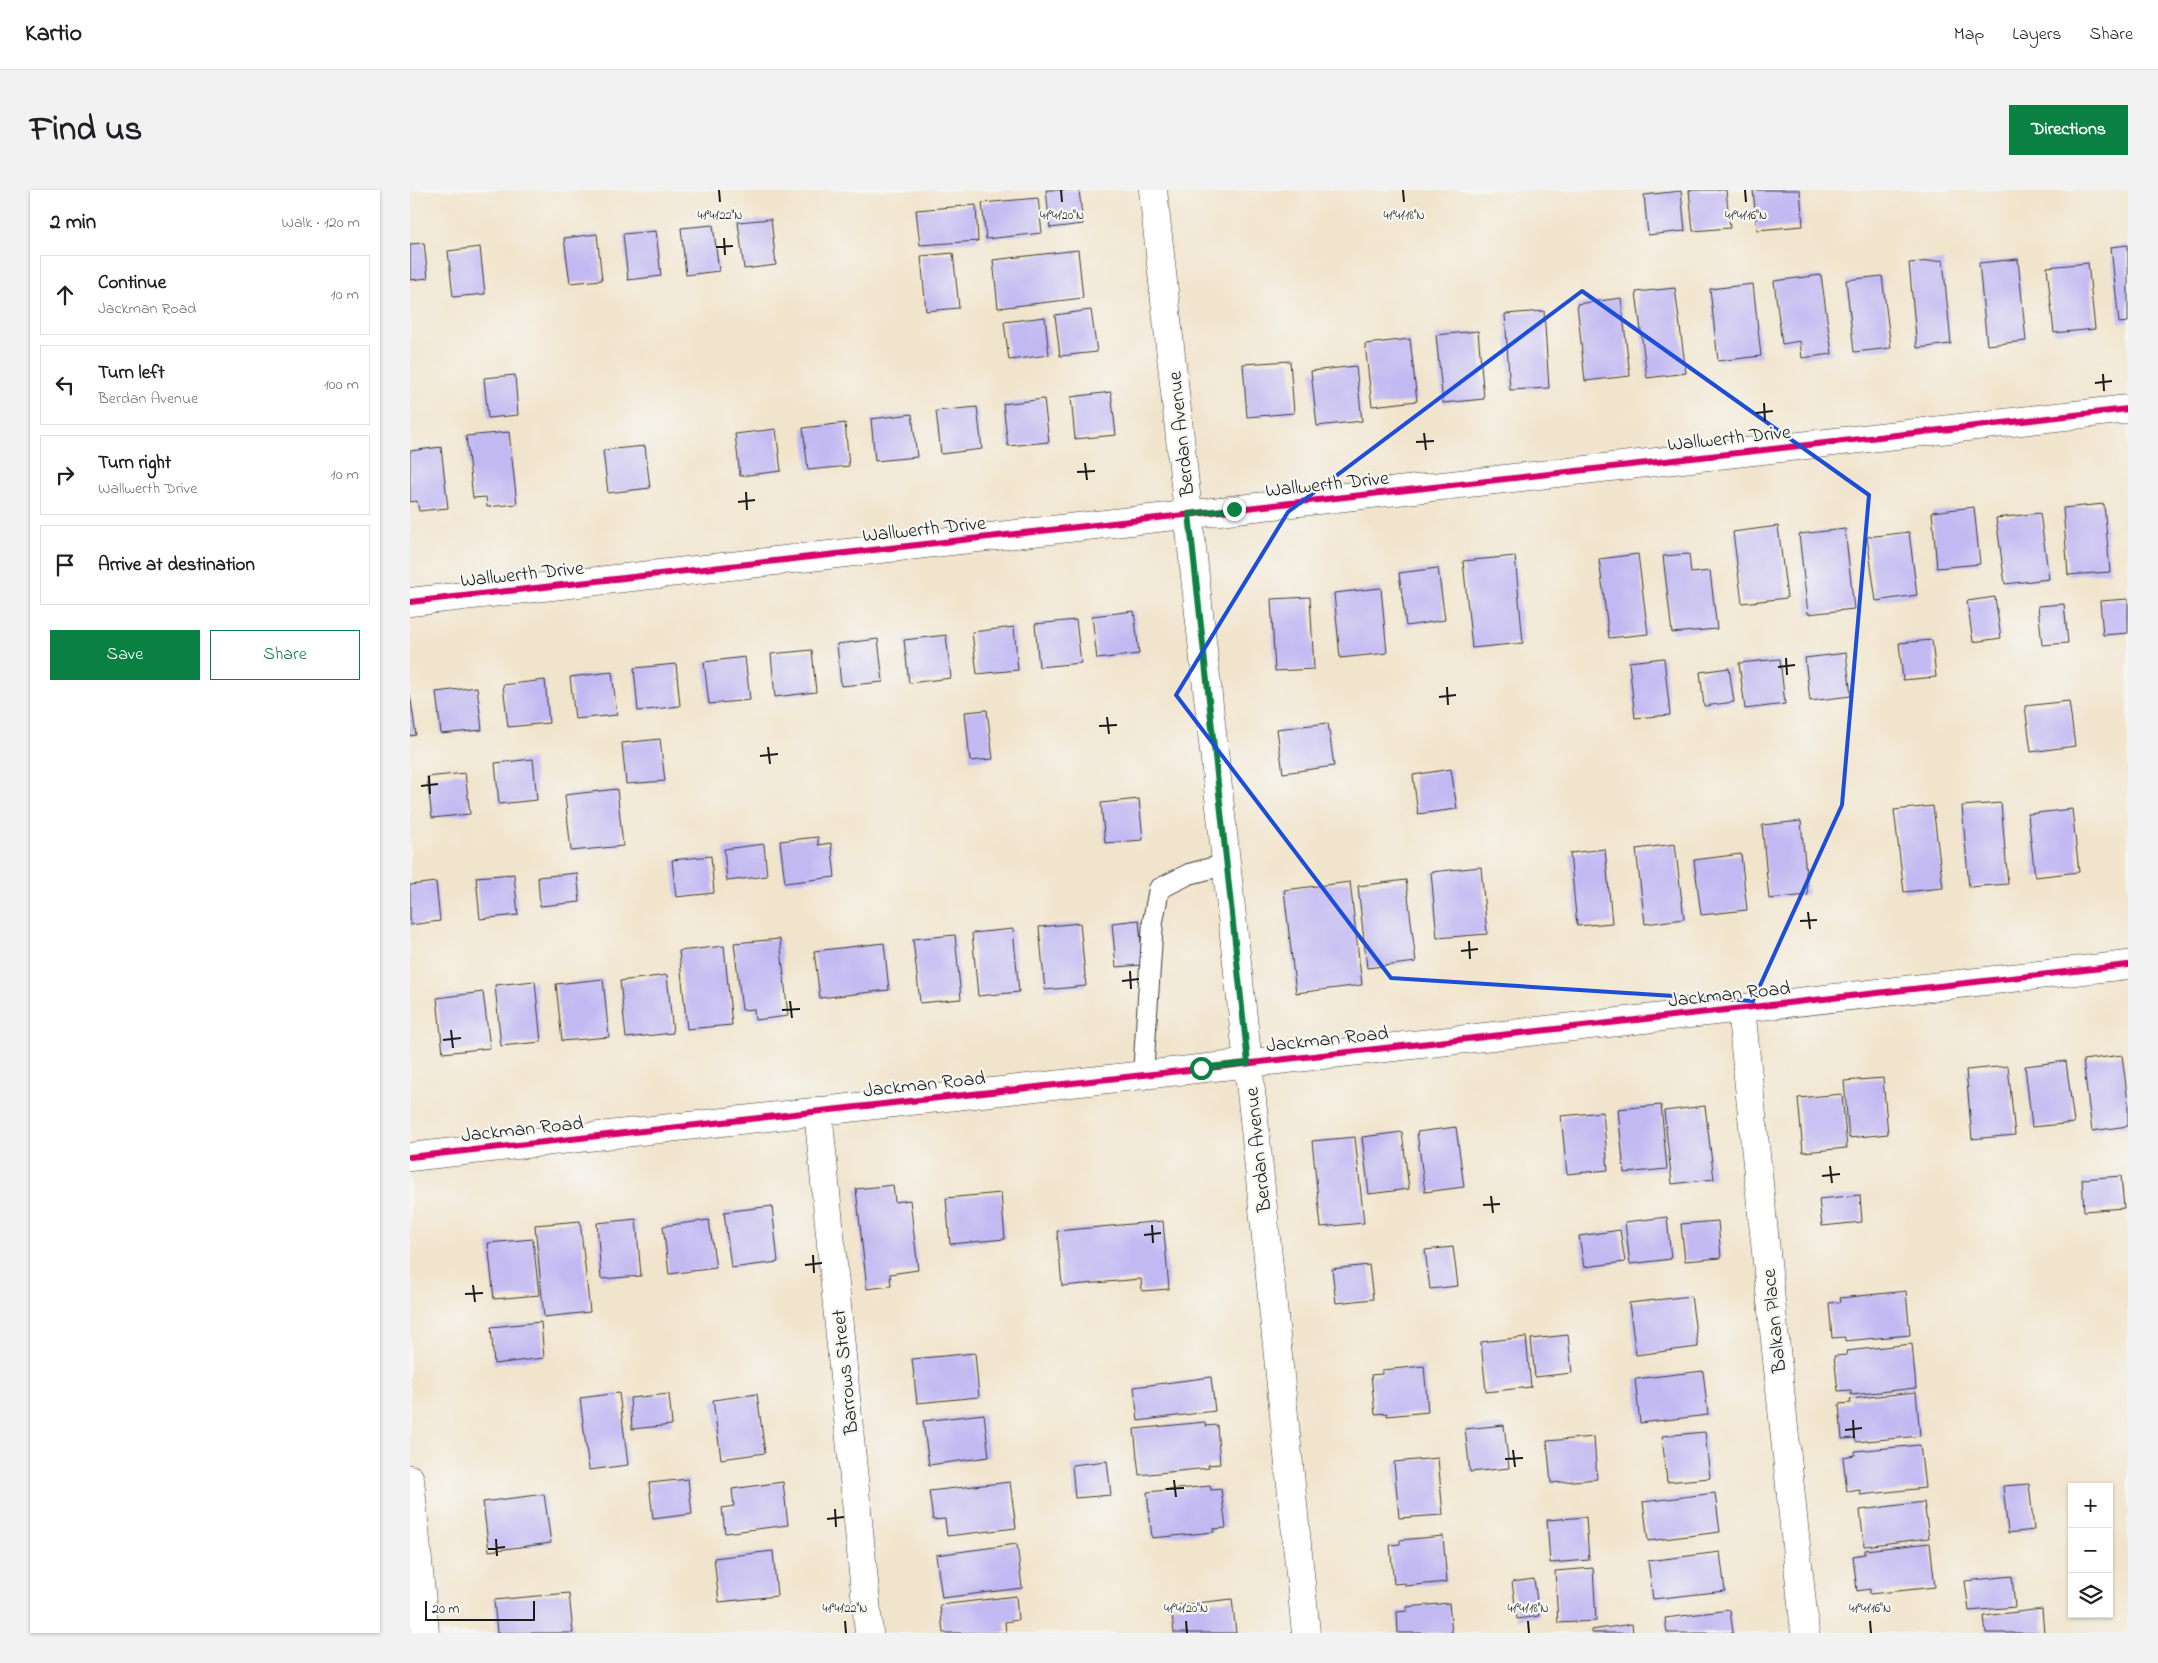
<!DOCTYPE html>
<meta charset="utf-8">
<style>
:root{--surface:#fff;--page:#f2f2f2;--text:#202124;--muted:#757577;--line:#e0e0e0;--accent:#0b8043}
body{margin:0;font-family:"Indie Flower",sans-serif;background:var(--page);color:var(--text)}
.controls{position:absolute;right:15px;bottom:15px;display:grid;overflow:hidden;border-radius:0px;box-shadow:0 1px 4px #0004}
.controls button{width:45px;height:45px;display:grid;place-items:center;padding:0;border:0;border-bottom:1px solid var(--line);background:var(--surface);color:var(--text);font:25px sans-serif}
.scale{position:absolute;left:15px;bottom:12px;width:110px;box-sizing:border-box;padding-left:5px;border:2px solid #1c1c1c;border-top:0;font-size:14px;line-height:18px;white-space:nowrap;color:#1c1c1c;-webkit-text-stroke:4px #f6f6f2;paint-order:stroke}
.stop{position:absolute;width:15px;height:15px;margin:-11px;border:4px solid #0b8043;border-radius:50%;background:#fff}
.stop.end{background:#0b8043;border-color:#fff;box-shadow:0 1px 5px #0008}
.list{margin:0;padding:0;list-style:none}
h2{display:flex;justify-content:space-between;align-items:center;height:65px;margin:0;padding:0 20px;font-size:21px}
h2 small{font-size:16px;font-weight:400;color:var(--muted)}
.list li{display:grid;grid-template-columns:32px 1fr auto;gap:15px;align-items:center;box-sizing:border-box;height:80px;margin:0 10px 10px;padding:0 10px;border:1px solid var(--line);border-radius:0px}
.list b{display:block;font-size:19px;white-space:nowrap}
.list p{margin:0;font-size:16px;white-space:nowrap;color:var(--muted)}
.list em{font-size:16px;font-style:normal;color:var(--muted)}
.actions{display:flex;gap:10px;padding:15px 20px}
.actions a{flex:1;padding:11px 0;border:1px solid var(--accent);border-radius:0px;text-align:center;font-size:18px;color:var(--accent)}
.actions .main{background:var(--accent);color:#fff}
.icon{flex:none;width:28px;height:28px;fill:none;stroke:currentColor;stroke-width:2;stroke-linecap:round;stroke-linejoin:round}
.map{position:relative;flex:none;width:1718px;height:1443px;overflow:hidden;border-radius:0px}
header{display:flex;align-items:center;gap:30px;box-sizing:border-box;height:70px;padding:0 25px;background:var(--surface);border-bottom:1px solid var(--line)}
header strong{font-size:24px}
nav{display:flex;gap:28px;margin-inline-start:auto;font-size:18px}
.intro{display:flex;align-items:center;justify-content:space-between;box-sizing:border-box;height:120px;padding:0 30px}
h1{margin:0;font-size:35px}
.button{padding:12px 22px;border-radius:0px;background:var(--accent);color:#fff;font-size:18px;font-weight:700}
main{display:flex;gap:30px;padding:0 30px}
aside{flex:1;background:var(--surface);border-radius:0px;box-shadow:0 1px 4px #0004}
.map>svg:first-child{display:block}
</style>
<header>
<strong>Kartio</strong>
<nav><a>Map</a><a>Layers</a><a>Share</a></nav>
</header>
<div class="intro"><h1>Find us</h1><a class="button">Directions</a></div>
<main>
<aside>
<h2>2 min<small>Walk · 120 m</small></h2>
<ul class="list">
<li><svg class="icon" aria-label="ahead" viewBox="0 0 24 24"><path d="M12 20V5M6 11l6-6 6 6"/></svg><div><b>Continue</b><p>Jackman Road</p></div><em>10 m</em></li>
<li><svg class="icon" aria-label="left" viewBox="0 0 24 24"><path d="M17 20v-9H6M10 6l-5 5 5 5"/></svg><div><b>Turn left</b><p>Berdan Avenue</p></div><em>100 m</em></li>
<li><svg class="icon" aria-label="right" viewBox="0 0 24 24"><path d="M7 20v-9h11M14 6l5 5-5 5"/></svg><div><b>Turn right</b><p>Wallwerth Drive</p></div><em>10 m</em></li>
<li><svg class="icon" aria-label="arrive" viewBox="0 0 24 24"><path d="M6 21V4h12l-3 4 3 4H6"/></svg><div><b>Arrive at destination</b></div></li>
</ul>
<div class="actions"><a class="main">Save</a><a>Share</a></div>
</aside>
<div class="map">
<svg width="1718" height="1443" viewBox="0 0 1718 1443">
<rect width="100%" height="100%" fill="#f6f6f2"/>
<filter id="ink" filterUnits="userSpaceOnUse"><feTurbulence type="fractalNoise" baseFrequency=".02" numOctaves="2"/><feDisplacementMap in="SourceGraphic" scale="10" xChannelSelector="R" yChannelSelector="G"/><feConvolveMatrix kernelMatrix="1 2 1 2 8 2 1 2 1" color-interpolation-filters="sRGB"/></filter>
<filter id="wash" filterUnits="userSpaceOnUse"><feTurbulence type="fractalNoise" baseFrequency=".0096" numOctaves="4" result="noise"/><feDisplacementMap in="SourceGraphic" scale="20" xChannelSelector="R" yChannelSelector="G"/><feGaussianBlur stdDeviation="1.12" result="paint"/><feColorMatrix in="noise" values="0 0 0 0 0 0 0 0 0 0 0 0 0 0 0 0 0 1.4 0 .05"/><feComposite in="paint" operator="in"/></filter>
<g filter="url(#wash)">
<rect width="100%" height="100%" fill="#f1e4cc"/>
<g id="blocks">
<g fill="#c2b9f2">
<polygon points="636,0 669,0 673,34 640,38"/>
<polygon points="1279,0 1316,0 1320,38 1283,41"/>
<polygon points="1343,0 1390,0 1393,36 1347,40"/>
<polygon points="1271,1 1275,41 1238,45 1234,5"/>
<polygon points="628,8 632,43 576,49 572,13"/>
<polygon points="566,15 568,51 510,55 506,20"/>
<polygon points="361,29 366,75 334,79 328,32"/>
<polygon points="303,35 309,81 276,85 271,38"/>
<polygon points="246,41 251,86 218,90 213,44"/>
<polygon points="187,44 192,90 160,93 154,48"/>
<polygon points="14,53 18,88 0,90 0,54"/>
<polygon points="1718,55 1718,132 1709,133 1701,57"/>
<polygon points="70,57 75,104 43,107 38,61"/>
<polygon points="668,60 673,108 588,118 583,70"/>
<polygon points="543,63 549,118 516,121 511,66"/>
<polygon points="1608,69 1616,151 1577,155 1569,73"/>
<polygon points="1533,70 1541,154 1507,158 1499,73"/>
<polygon points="1678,73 1685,139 1644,143 1637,77"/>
<polygon points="1411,85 1422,164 1392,168 1390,151 1372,154 1364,91"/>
<polygon points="1472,86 1481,158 1444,162 1436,90"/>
<polygon points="1343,94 1351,166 1308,171 1300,99"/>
<polygon points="1265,98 1276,183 1237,188 1226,102"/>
<polygon points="1211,108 1220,186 1175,191 1167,114"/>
<polygon points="681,120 687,162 650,166 645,125"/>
<polygon points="1134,121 1139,198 1100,200 1095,124"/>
<polygon points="635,127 639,165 599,170 594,132"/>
<polygon points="1068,141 1074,209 1033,213 1026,145"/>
<polygon points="1000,149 1007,211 962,216 955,154"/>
<polygon points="880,171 884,223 837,227 833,174"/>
<polygon points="946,176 952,231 907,236 901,181"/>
<polygon points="105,185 108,225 78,228 74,188"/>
<polygon points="701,202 706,245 665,249 661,207"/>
<polygon points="634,209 639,252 598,256 593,214"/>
<polygon points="567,217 572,259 531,264 526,221"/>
<polygon points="502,224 507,267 465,271 461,229"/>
<polygon points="435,233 439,276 398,280 393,238"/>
<polygon points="366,239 371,281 330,286 325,244"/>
<polygon points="99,242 107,314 77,317 76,307 63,308 56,246"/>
<polygon points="235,256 240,298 198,303 193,260"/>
<polygon points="31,257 38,318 9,321 7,311 0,312 0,261"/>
<polygon points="1694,314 1700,382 1658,385 1653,318"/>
<polygon points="1564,317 1570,374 1527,378 1522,322"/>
<polygon points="1630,323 1639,389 1595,394 1586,328"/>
<polygon points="1368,336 1377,408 1332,413 1323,342"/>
<polygon points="1435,339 1444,419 1398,424 1389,344"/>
<polygon points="1499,342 1507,405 1466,411 1457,347"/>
<polygon points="1228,364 1238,444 1199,448 1189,369"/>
<polygon points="1279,364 1281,383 1300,381 1307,439 1262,443 1253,366"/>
<polygon points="1105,366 1113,453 1062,458 1053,371"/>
<polygon points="1028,378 1035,430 996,436 989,383"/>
<polygon points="971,398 977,463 930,468 924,403"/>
<polygon points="900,407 904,479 865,481 861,409"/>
<polygon points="1585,407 1591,448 1563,452 1557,411"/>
<polygon points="1718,409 1718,443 1693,445 1690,411"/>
<polygon points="1654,414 1658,453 1632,455 1628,416"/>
<polygon points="724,421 729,464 687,469 682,426"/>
<polygon points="666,430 671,473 629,477 625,434"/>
<polygon points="604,437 608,480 567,484 562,442"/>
<polygon points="536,445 541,488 499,493 494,450"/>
<polygon points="468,449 473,492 431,496 427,454"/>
<polygon points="1522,450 1526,487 1493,490 1489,453"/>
<polygon points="402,460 406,502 365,507 361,464"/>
<polygon points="1436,463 1441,506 1400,511 1395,468"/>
<polygon points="335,467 340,510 299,514 294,472"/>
<polygon points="1254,468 1260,525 1225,528 1219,472"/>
<polygon points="1370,469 1375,514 1335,519 1329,473"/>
<polygon points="266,474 270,516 228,521 224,478"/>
<polygon points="1319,478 1324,512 1294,516 1290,482"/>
<polygon points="202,482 207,525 165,529 160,487"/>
<polygon points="135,490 139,533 98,537 93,495"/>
<polygon points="67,497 72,540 31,544 26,502"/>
<polygon points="0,504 6,545 0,546"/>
<polygon points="1659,511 1665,556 1621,562 1615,516"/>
<polygon points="577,520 583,569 560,571 555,522"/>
<polygon points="918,533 924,576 873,583 867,539"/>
<polygon points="250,549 255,591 216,594 212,553"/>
<polygon points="123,569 127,610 89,614 85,573"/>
<polygon points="1041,579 1047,619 1008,624 1003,585"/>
<polygon points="55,583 60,624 22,628 17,587"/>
<polygon points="207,599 213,656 161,661 155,605"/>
<polygon points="729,609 733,650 695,653 691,613"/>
<polygon points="1591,613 1598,694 1559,697 1552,616"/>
<polygon points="1523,616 1533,698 1494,702 1484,620"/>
<polygon points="1662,619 1669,682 1625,687 1618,624"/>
<polygon points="1391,631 1398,705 1359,709 1352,635"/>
<polygon points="408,647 408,655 421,653 425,687 375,693 370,651"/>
<polygon points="354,654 357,686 317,691 314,659"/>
<polygon points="1265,654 1274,729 1235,734 1226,659"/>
<polygon points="1195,659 1202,733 1167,736 1160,663"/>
<polygon points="1331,664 1337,720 1291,725 1284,670"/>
<polygon points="301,666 304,703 266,707 262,670"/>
<polygon points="1071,677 1077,744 1027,748 1021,682"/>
<polygon points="167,683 170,712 130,716 128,687"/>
<polygon points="104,684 108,725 70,729 66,687"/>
<polygon points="996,690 1006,772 957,778 948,696"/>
<polygon points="26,692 30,731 0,735 0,695"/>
<polygon points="940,692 952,795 886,803 874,700"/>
<polygon points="729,730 733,775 706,777 702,733"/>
<polygon points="670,733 676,796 635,800 629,737"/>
<polygon points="603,739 609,802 568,806 562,743"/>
<polygon points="545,745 551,809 510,813 503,749"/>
<polygon points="370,749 378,826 345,830 344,819 332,820 324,753"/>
<polygon points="474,753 479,800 410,808 404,761"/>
<polygon points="314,756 322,835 277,839 269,761"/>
<polygon points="257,785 263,843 216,848 210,791"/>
<polygon points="193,789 199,847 152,851 146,794"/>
<polygon points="125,791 131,852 91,856 85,795"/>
<polygon points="73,802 80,858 33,863 27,808"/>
<polygon points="1712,865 1718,912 1718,936 1682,941 1673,870"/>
<polygon points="1656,871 1664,933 1622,937 1615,876"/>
<polygon points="1598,876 1605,945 1562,949 1556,880"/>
<polygon points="1473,888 1478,944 1439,948 1434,891"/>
<polygon points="1432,904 1437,958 1393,962 1388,908"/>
<polygon points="1251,915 1257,979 1214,983 1208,919"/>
<polygon points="1295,916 1304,989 1262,994 1254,921"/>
<polygon points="1193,922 1198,980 1157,984 1151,926"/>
<polygon points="1046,937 1054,997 1015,1002 1007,942"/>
<polygon points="992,942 999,999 959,1004 952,947"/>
<polygon points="945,947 954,1033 911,1037 902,951"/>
<polygon points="1711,986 1714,1018 1674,1021 1672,989"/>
<polygon points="483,995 485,1012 500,1010 508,1080 480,1084 481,1096 457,1099 446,999"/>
<polygon points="591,1003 595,1049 540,1054 536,1008"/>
<polygon points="1450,1005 1452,1032 1412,1036 1409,1009"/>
<polygon points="362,1016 368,1072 321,1078 314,1022"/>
<polygon points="1257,1027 1261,1069 1220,1074 1215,1032"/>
<polygon points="226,1029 231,1086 191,1089 187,1033"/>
<polygon points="299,1030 306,1078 259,1084 253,1036"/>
<polygon points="170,1031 180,1122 134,1127 125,1035"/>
<polygon points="753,1031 759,1099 732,1101 731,1089 652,1096 647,1041"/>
<polygon points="1308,1031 1311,1068 1275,1071 1271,1034"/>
<polygon points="1210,1040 1215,1072 1174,1077 1169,1046"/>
<polygon points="123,1049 129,1105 84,1109 78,1053"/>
<polygon points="1043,1057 1048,1096 1020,1099 1015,1060"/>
<polygon points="959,1075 963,1109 926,1113 922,1079"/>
<polygon points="1496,1101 1500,1145 1435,1151 1435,1147 1422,1148 1419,1113 1431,1112 1430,1108"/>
<polygon points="1281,1106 1288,1157 1226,1165 1219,1113"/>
<polygon points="131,1132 134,1168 84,1174 81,1137"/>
<polygon points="1158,1145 1162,1183 1125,1187 1121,1149"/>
<polygon points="1116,1147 1121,1197 1076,1202 1071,1152"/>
<polygon points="1502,1154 1506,1198 1441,1205 1441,1200 1428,1201 1424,1166 1437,1165 1436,1161"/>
<polygon points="565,1163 569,1207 507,1213 502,1169"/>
<polygon points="1014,1176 1018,1222 977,1226 977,1223 965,1224 961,1185 972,1184 972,1180"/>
<polygon points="1293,1181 1298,1225 1230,1233 1225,1189"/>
<polygon points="801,1187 805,1221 728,1231 724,1197"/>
<polygon points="1506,1202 1510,1246 1446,1252 1445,1248 1432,1249 1429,1214 1441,1213 1440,1209"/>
<polygon points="209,1203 218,1275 179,1280 170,1208"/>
<polygon points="259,1204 262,1235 222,1239 220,1208"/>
<polygon points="347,1204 355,1263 311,1269 303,1210"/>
<polygon points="574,1224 579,1267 519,1275 513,1231"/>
<polygon points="795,1232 796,1236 807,1235 810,1274 798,1275 799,1278 729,1285 724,1239"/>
<polygon points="1094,1235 1099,1278 1060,1282 1055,1239"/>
<polygon points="1295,1242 1300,1288 1257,1292 1252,1246"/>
<polygon points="1184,1247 1187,1289 1141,1293 1137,1251"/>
<polygon points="1510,1255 1515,1298 1450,1305 1450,1300 1437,1302 1433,1267 1445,1265 1445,1261"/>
<polygon points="1028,1268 1033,1325 989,1328 984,1272"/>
<polygon points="697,1271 701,1305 665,1308 662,1275"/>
<polygon points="278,1289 282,1324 243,1329 239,1293"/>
<polygon points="373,1292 378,1335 315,1343 312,1318 324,1316 322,1299"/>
<polygon points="600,1292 606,1338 537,1346 535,1329 523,1330 519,1301"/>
<polygon points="1619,1294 1624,1340 1598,1343 1593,1296"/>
<polygon points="800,1296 801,1300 811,1299 816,1338 803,1339 804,1342 742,1348 737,1302"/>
<polygon points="1305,1303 1310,1342 1238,1351 1233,1312"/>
<polygon points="134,1304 141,1353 79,1361 73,1312"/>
<polygon points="1514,1312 1519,1348 1454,1356 1450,1320"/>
<polygon points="1176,1327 1179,1370 1140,1373 1137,1330"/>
<polygon points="1033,1346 1037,1392 995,1396 995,1393 984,1394 980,1355 990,1354 990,1350"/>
<polygon points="1520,1353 1525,1397 1460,1404 1460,1399 1447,1401 1443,1366 1455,1364 1455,1360"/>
<polygon points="607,1354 612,1398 532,1408 526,1365"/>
<polygon points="363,1361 367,1406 309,1412 304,1368"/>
<polygon points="1310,1362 1315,1401 1243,1409 1238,1371"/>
<polygon points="1183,1378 1186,1431 1148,1433 1145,1381"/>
<polygon points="1602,1386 1605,1417 1559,1421 1555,1391"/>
<polygon points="1124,1389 1129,1426 1107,1429 1102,1392"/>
<polygon points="159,1403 163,1443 87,1443 84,1410"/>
<polygon points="606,1406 608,1430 595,1432 596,1443 533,1443 530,1415"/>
<polygon points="822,1409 826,1443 764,1443 761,1416"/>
<polygon points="1039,1413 1042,1443 988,1443 987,1422 997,1421 997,1417"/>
<polygon points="1632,1419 1634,1443 1576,1443 1574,1426"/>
<polygon points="1320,1420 1323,1443 1257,1443 1255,1428"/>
<polygon points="1222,1434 1223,1443 1181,1443 1181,1440"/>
</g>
</g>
</g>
<g filter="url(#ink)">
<use href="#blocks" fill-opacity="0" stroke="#3c3a36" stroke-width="1"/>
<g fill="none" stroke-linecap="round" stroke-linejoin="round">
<g stroke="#3c3a36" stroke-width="22">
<polyline id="service" points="733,885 743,731 749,699 779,684 817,674"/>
</g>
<g stroke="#3c3a36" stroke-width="29">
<g id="minor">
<polyline points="0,412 1718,219"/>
<polyline points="1331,818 1395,1443"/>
<polyline points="408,921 459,1443"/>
<polyline points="0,1289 15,1443"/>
</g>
</g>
<g stroke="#3c3a36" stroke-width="29">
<g id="tertiary">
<polyline points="743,0 844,929 896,1443"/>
<polyline points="0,967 1718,775"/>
</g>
</g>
<use href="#service" stroke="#fff" stroke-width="20"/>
<use href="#minor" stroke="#fff" stroke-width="28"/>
<use href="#tertiary" stroke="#fff" stroke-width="28"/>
<g stroke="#f6f6f2" stroke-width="9">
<g id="cycleway">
<polyline points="0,412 1718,219"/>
<polyline points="0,967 1718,775"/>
</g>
</g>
<use href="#cycleway" stroke="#d6006c" stroke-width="6"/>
</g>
</g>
<g fill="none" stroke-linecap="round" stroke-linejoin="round" filter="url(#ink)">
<polyline stroke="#0b8043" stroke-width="6" points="791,878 838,873 779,324 824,319"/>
</g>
<path fill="none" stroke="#1d4ed8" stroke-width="4" stroke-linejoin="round" d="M1172 101 1459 305 1432 615 1343 811 981 788 766 505 878 322Z"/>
<path fill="none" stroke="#1c1c1c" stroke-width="2" d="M309 0 310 12M651 0 652 12M993 0 994 12M1335 0 1336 12M314 48 315 65M306 57 323 56M1693 184 1694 201M1685 193 1702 191M1354 213 1355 231M1346 223 1363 221M1014 243 1016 260M1006 252 1024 251M675 273 677 290M667 282 685 281M336 302 337 320M328 312 345 310M1376 468 1377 485M1368 477 1385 475M1037 497 1038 515M1029 507 1046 505M697 527 699 544M689 536 707 535M358 557 360 574M350 566 368 564M19 586 20 604M11 596 28 594M1398 722 1400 739M1390 731 1407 730M1059 751 1060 769M1051 761 1068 759M720 781 721 799M712 791 729 789M380 811 382 828M372 820 390 819M41 840 43 858M33 850 51 848M1420 976 1422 993M1412 986 1430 984M1081 1006 1083 1023M1073 1015 1090 1014M742 1035 743 1053M734 1045 751 1043M403 1065 404 1083M395 1075 412 1073M63 1095 65 1112M55 1104 73 1103M1443 1230 1444 1248M1435 1240 1452 1238M1103 1260 1105 1277M1095 1269 1113 1268M764 1290 766 1307M756 1299 774 1298M425 1319 426 1337M417 1329 434 1327M86 1349 87 1366M78 1359 95 1357M435 1431 436 1443M776 1431 777 1443M1118 1431 1119 1443M1460 1431 1461 1443"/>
<g text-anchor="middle" stroke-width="4.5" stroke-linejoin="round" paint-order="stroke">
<g font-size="20" fill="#1c1c1c" stroke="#f6f6f2">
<text transform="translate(770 244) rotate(-96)" y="7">Berdan Avenue</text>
<text transform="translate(1319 247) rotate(-6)" y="7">Wallwerth Drive</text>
<text transform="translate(917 293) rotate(-6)" y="7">Wallwerth Drive</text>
<text transform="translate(514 338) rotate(-6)" y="7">Wallwerth Drive</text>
<text transform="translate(112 383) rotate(-6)" y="7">Wallwerth Drive</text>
<text transform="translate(1319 803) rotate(-6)" y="7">Jackman Road</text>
<text transform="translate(917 848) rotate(-6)" y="7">Jackman Road</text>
<text transform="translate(514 893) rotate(-6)" y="7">Jackman Road</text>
<text transform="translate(112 938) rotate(-6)" y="7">Jackman Road</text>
<text transform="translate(847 960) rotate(-96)" y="7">Berdan Avenue</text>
<text transform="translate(1363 1131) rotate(-96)" y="7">Balkan Place</text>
<text transform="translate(434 1182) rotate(-96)" y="7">Barrows Street</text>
</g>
</g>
<g font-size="12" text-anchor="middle" fill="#1c1c1c" stroke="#f6f6f2" stroke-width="4.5" stroke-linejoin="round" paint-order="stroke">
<text x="310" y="29">41°41'22"N</text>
<text x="652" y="29">41°41'20"N</text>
<text x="994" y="29">41°41'18"N</text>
<text x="1336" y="29">41°41'16"N</text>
<text x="435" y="1422">41°41'22"N</text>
<text x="776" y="1422">41°41'20"N</text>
<text x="1118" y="1422">41°41'18"N</text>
<text x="1460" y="1422">41°41'16"N</text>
</g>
</svg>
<div class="controls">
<button>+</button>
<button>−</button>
<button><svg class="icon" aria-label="layers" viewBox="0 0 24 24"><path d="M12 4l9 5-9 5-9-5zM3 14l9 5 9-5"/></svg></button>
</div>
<div class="scale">20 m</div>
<div class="stop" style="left:791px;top:878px"></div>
<div class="stop end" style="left:824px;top:319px"></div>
</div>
</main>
